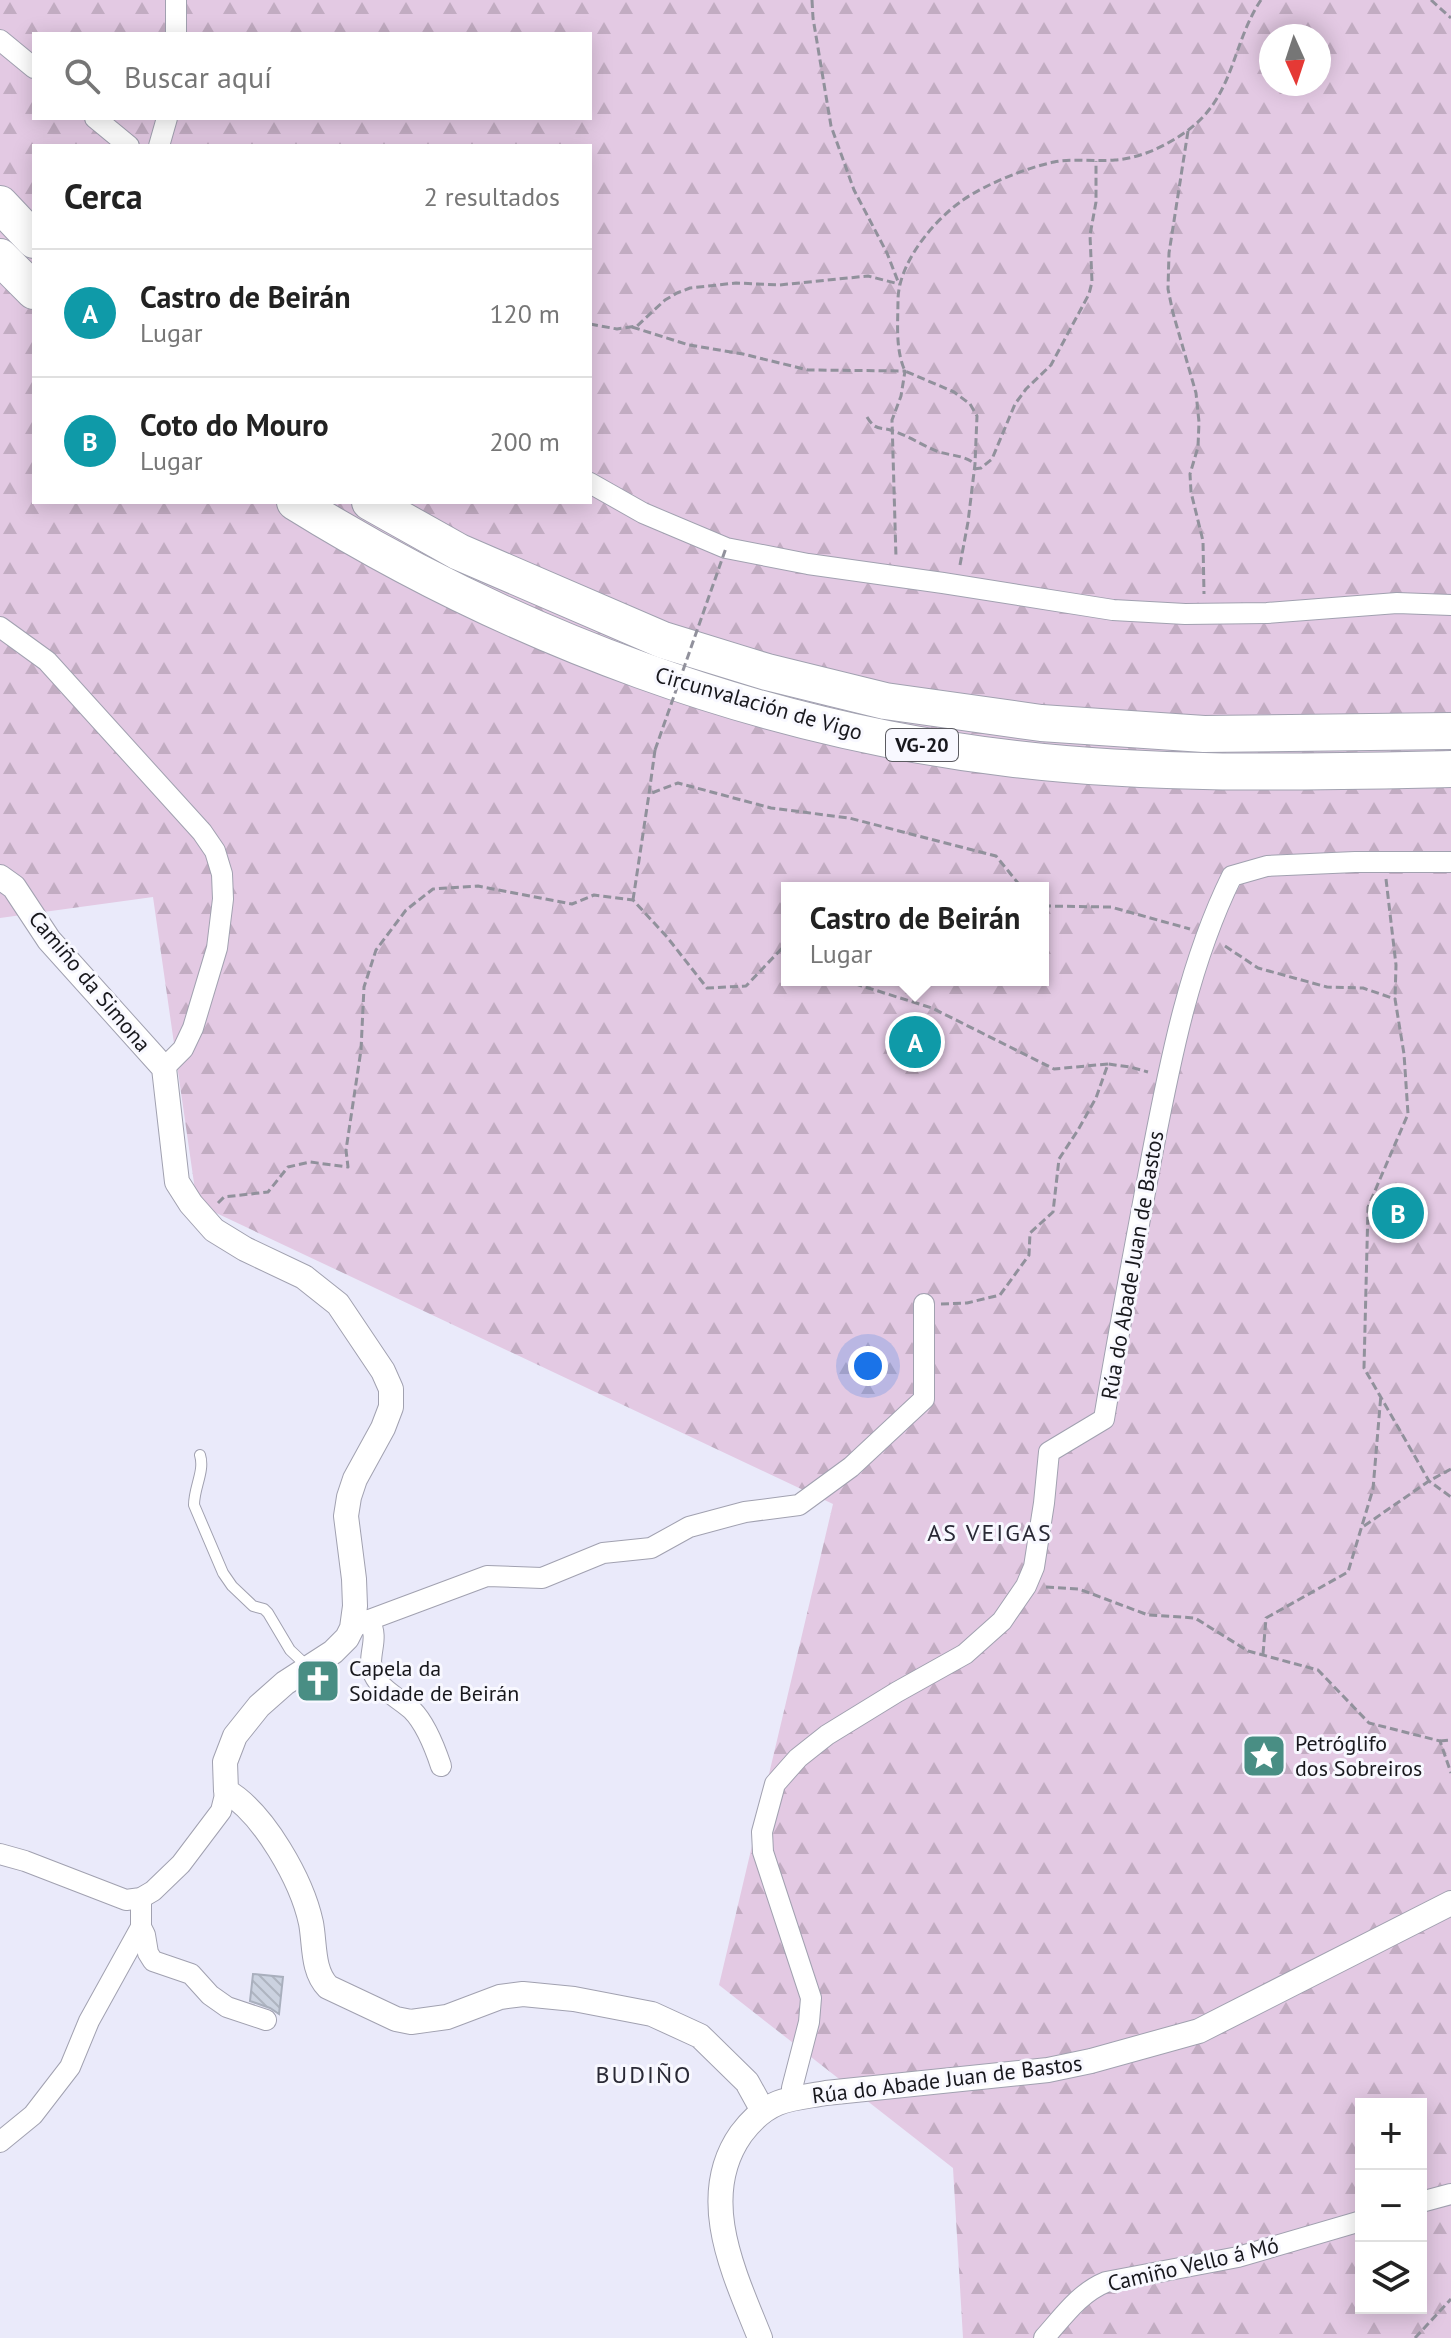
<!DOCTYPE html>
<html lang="es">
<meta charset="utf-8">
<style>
:root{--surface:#fff;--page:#f6f6f6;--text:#222;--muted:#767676;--line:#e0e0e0;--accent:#498e84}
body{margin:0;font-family:"PT Sans",sans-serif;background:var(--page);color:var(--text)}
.controls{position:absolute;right:24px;bottom:24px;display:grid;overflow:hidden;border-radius:0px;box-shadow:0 4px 20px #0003}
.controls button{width:72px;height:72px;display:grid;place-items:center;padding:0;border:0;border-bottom:2px solid var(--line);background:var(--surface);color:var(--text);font:40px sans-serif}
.compass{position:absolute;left:1259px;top:24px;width:72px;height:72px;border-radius:50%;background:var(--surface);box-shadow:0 4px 20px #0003;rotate:177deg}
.you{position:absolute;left:868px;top:1366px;width:28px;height:28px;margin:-20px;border:6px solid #fff;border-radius:50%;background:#1a73e8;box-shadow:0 0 0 12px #1a73e833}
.badge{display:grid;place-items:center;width:52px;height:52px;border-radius:50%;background:var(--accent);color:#fff;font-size:26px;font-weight:700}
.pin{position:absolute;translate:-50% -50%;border:4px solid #fff;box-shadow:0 2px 8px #0006}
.popup{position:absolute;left:781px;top:882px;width:268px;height:104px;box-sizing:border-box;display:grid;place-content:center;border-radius:0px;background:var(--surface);filter:drop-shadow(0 2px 6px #0005);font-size:26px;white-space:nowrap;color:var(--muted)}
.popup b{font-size:30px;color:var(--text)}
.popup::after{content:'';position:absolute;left:50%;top:100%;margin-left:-16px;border:16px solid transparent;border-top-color:var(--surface)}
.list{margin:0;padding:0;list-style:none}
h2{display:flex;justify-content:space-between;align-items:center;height:104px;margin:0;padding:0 32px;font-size:34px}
h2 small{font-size:26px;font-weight:400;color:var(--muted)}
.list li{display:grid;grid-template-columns:52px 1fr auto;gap:24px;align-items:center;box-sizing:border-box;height:128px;padding:0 32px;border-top:2px solid var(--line)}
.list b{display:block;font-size:30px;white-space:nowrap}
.list p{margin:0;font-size:26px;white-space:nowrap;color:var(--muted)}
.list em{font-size:26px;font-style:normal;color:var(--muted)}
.icon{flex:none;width:44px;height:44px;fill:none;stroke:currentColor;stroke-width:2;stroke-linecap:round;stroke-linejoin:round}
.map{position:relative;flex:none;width:1451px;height:2338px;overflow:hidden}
.search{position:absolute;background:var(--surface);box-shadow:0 4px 20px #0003;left:32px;top:32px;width:560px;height:88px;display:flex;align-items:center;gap:20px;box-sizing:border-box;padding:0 28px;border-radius:0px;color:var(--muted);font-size:30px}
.panel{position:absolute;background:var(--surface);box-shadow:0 4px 20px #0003;left:32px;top:144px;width:560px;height:360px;border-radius:0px}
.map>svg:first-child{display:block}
</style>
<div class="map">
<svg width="1451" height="2338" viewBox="0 0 1451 2338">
<defs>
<pattern id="forest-firs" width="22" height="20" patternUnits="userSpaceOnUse" patternTransform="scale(2)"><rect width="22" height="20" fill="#e3c9e3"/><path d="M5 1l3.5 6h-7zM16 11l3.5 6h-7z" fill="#c2acc2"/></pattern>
<pattern id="building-back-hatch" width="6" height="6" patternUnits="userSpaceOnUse" patternTransform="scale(2)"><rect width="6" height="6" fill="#cbd2e0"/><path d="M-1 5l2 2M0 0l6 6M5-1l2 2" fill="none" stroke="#aeb4c0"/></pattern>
</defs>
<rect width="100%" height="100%" fill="#eaeafa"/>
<path fill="url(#forest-firs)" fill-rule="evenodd" d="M0 0H1451V2338H963L953 2168 719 1985 833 1504 197 1204 153 897 0 918ZM34 34H590V118H34ZM1271 36H1319V84H1271ZM34 146H590V502H34ZM787 888H1043V980H787ZM1361 2104H1421V2308H1361Z"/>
<g fill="url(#building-back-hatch)" stroke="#a9afbd" stroke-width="2">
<polygon points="329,1673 333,1686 308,1695 306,1688"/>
<polygon points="253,1974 283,1977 279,2014 270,2008 250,2001"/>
</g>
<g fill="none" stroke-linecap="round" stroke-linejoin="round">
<g stroke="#a1a1b0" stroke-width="12">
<path id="service" d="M200 1455C205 1471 194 1487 194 1505L223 1573 232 1586 253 1606 264 1609 268 1613 290 1650 307 1666"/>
</g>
<g stroke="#a1a1b0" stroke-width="22">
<g id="minor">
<polyline points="176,34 176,0"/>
<polyline points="0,40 34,68"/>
<polyline points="95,118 129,146"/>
<polyline points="159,146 167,118"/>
<polyline points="590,483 643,513 726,548 808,564 943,583 1113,610 1185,614 1267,613 1397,603 1451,605"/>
<polyline points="0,627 47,661 202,832 215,851 222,874 223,899 217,948 193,1028 183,1049 164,1068"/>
<path d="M369 1620C381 1641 365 1655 374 1675 381 1690 400 1699 412 1710 426 1724 435 1748 441 1766"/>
<polyline points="352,1628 369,1620 487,1576 542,1578 603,1553 651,1548 689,1527 745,1512 799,1505 851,1467 924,1399 924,1304"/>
<polyline points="0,1854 25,1861 126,1900 141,1898 153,1891 181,1864 221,1811 226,1791"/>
<polyline points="141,1927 145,1935 148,1953 153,1961 191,1974 210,1995 227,2007 266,2020"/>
<path d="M792 2099V2088L809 2022 811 1998 763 1852 762 1832 775 1784 798 1758 827 1735 897 1692 965 1654 1002 1621 1026 1586 1034 1567 1044 1503 1049 1452 1104 1419C1119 1329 1136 1240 1153 1150 1171 1057 1190 961 1232 876L1267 866 1355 862H1451"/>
<polyline points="0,2142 33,2115 70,2067 89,2021 141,1927 141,1898"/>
<polyline points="1421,2202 1451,2194"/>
<path d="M1044 2338C1063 2317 1079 2293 1106 2282L1238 2257 1361 2221"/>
</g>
</g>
<g stroke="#a1a1b0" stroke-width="26">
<g id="tertiary">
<path d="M0 877 14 887 49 940 164 1068 177 1182 191 1204 214 1230 245 1249 304 1277 338 1304 383 1371 391 1389V1407L383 1428 355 1479 349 1497 346 1516 354 1579 355 1606 352 1628 347 1638 333 1652 285 1683 259 1706 235 1736 225 1762 226 1791C264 1813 302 1881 311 1923 315 1944 312 1971 328 1987L396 2019 411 2022 447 2017 500 1997 523 1994 574 1999 652 2014 700 2036 747 2082 763 2111"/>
<path d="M760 2338C735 2275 696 2198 741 2134 750 2122 763 2109 778 2103 793 2097 810 2096 826 2093L1048 2070 1091 2061 1199 2031 1451 1903"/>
</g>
</g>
<g stroke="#a1a1b0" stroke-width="38">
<g id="motorway">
<polyline points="0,204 34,240"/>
<polyline points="0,257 34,291"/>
<path d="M295 502C512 637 761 730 1015 759 1160 776 1305 772 1451 769"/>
<polyline points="370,502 459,552 663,640 767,672 885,701 1041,723 1204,734 1451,731"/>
</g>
</g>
<g stroke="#91919c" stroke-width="3" stroke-dasharray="8 4" stroke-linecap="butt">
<polyline points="812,0 813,18 831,126 854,190 887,253 899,284"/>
<polyline points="1431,0 1451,18"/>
<polyline points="1188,131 1169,253 1168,289 1173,313 1196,393 1199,422 1198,447 1190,474 1191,492 1203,541 1204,594"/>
<polyline points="590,324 617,329 637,326 665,300 677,293 690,288 736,283 779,285 868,276 899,284"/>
<polyline points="632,327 689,345 743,354 808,370 905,371 901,396 892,420 896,558"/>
<path d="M867 417C876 432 880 426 893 431 909 436 923 446 939 452 953 456 962 455 974 463"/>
<polyline points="974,469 981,468 992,459 1015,404 1026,389 1051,365 1089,294 1092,282 1090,235 1096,202 1096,161"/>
<path d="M960 565 968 522 975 464 977 416 970 404 954 392 905 371C895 349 898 322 898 299 899 262 934 220 963 200 986 184 1026 168 1054 162 1074 158 1094 162 1115 160 1141 158 1166 146 1187 131 1235 96 1231 45 1261 0"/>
<polyline points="655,750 649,794 678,783 771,808 849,818 996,856 1022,888"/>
<polyline points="1386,879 1396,965 1395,999"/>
<polyline points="633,900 649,794"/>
<polyline points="1043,906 1111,907 1190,929"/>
<polyline points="1225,946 1258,968 1327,987 1363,988 1395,999 1404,1054 1408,1114 1368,1207 1364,1368 1429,1481 1451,1497"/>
<polyline points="843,980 932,1008 1054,1069 1108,1064"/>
<polyline points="218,1203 224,1197 268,1192 288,1167 310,1162 348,1167 346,1150 361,1050 364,987 376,950 406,910 433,889 478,886 572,904 594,895 633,900 667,937 707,988 746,986 787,943"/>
<polyline points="941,1304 967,1303 1000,1295 1029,1255 1030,1233 1053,1212 1059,1159 1078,1130 1096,1098 1108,1064 1130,1067 1148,1072"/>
<polyline points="1364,1526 1429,1481 1451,1469"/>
<polyline points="1046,1587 1079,1589 1148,1615 1195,1618 1248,1651 1318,1670 1369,1723 1440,1741 1451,1773"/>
<polyline points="1263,1654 1266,1618 1348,1572 1373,1489 1381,1394"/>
<polyline points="1440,1741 1451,1740"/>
<polyline points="1415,2338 1451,2299"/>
</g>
<use href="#service" stroke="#fff" stroke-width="10"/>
<use href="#minor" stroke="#fff" stroke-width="20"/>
<use href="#tertiary" stroke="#fff" stroke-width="24"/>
<use href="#motorway" stroke="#fff" stroke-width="36"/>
<polyline stroke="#91919c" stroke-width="3" stroke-dasharray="8 4" stroke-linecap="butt" points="655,750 726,548"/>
</g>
<defs>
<g id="church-square" transform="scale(2.3)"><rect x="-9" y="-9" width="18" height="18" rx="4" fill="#498e84" stroke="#f8f8ff"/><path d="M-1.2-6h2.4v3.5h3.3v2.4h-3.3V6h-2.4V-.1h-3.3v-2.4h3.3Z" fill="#fff"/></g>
<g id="sight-square" transform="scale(2.3)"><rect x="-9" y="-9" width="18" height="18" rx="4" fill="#498e84" stroke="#f8f8ff"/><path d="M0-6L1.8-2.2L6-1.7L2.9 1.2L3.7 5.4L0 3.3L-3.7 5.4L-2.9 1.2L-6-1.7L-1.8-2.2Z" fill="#fff"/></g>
</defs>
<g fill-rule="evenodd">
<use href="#church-square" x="318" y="1681"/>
<use href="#sight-square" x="1264" y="1756"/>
</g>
<g text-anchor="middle" stroke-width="6" stroke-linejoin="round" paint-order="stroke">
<rect fill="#f8f8ff" stroke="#5b5b61" stroke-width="2" x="886" y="729" width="72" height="32" rx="6"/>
<g font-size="20" font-weight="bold" fill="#18181d">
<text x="922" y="752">VG-20</text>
</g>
<g font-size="22" fill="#18181d" stroke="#f8f8ff">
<text transform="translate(759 703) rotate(16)" y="8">Circunvalación de Vigo</text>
<text transform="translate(90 981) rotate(50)" y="8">Camiño da Simona</text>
<text transform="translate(1132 1265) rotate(-80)" y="8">Rúa do Abade Juan de Bastos</text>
<text transform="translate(947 2079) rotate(-7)" y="8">Rúa do Abade Juan de Bastos</text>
<text transform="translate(1193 2264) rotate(-13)" y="8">Camiño Vello á Mó</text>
</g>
<g font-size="22" fill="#18181d" stroke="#f8f8ff" text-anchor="start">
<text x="349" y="1676">Capela da<tspan x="349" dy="25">Soidade de Beirán</tspan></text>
<text x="1295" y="1751">Petróglifo<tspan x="1295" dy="25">dos Sobreiros</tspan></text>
</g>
<g font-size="24" letter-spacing="2" fill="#292935" stroke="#f8f8ff">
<text x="990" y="1541">AS VEIGAS</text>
<text x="644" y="2083">BUDIÑO</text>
</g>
</g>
</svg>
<div class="controls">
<button>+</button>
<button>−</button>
<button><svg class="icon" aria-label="layers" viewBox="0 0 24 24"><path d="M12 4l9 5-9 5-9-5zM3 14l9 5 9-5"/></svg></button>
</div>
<svg class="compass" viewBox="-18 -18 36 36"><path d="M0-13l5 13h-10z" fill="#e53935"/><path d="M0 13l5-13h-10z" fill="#767676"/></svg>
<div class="you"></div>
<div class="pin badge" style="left:915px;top:1042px;background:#0f9aa8">A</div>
<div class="popup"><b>Castro de Beirán</b>Lugar</div>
<div class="pin badge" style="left:1398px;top:1213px;background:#0f9aa8">B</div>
<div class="search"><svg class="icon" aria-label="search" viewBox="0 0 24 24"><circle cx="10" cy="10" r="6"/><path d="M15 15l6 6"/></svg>Buscar aquí</div>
<section class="panel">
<h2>Cerca<small>2 resultados</small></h2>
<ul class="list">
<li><span class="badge" style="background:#0f9aa8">A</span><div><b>Castro de Beirán</b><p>Lugar</p></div><em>120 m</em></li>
<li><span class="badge" style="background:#0f9aa8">B</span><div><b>Coto do Mouro</b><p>Lugar</p></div><em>200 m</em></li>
</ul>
</section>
</div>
